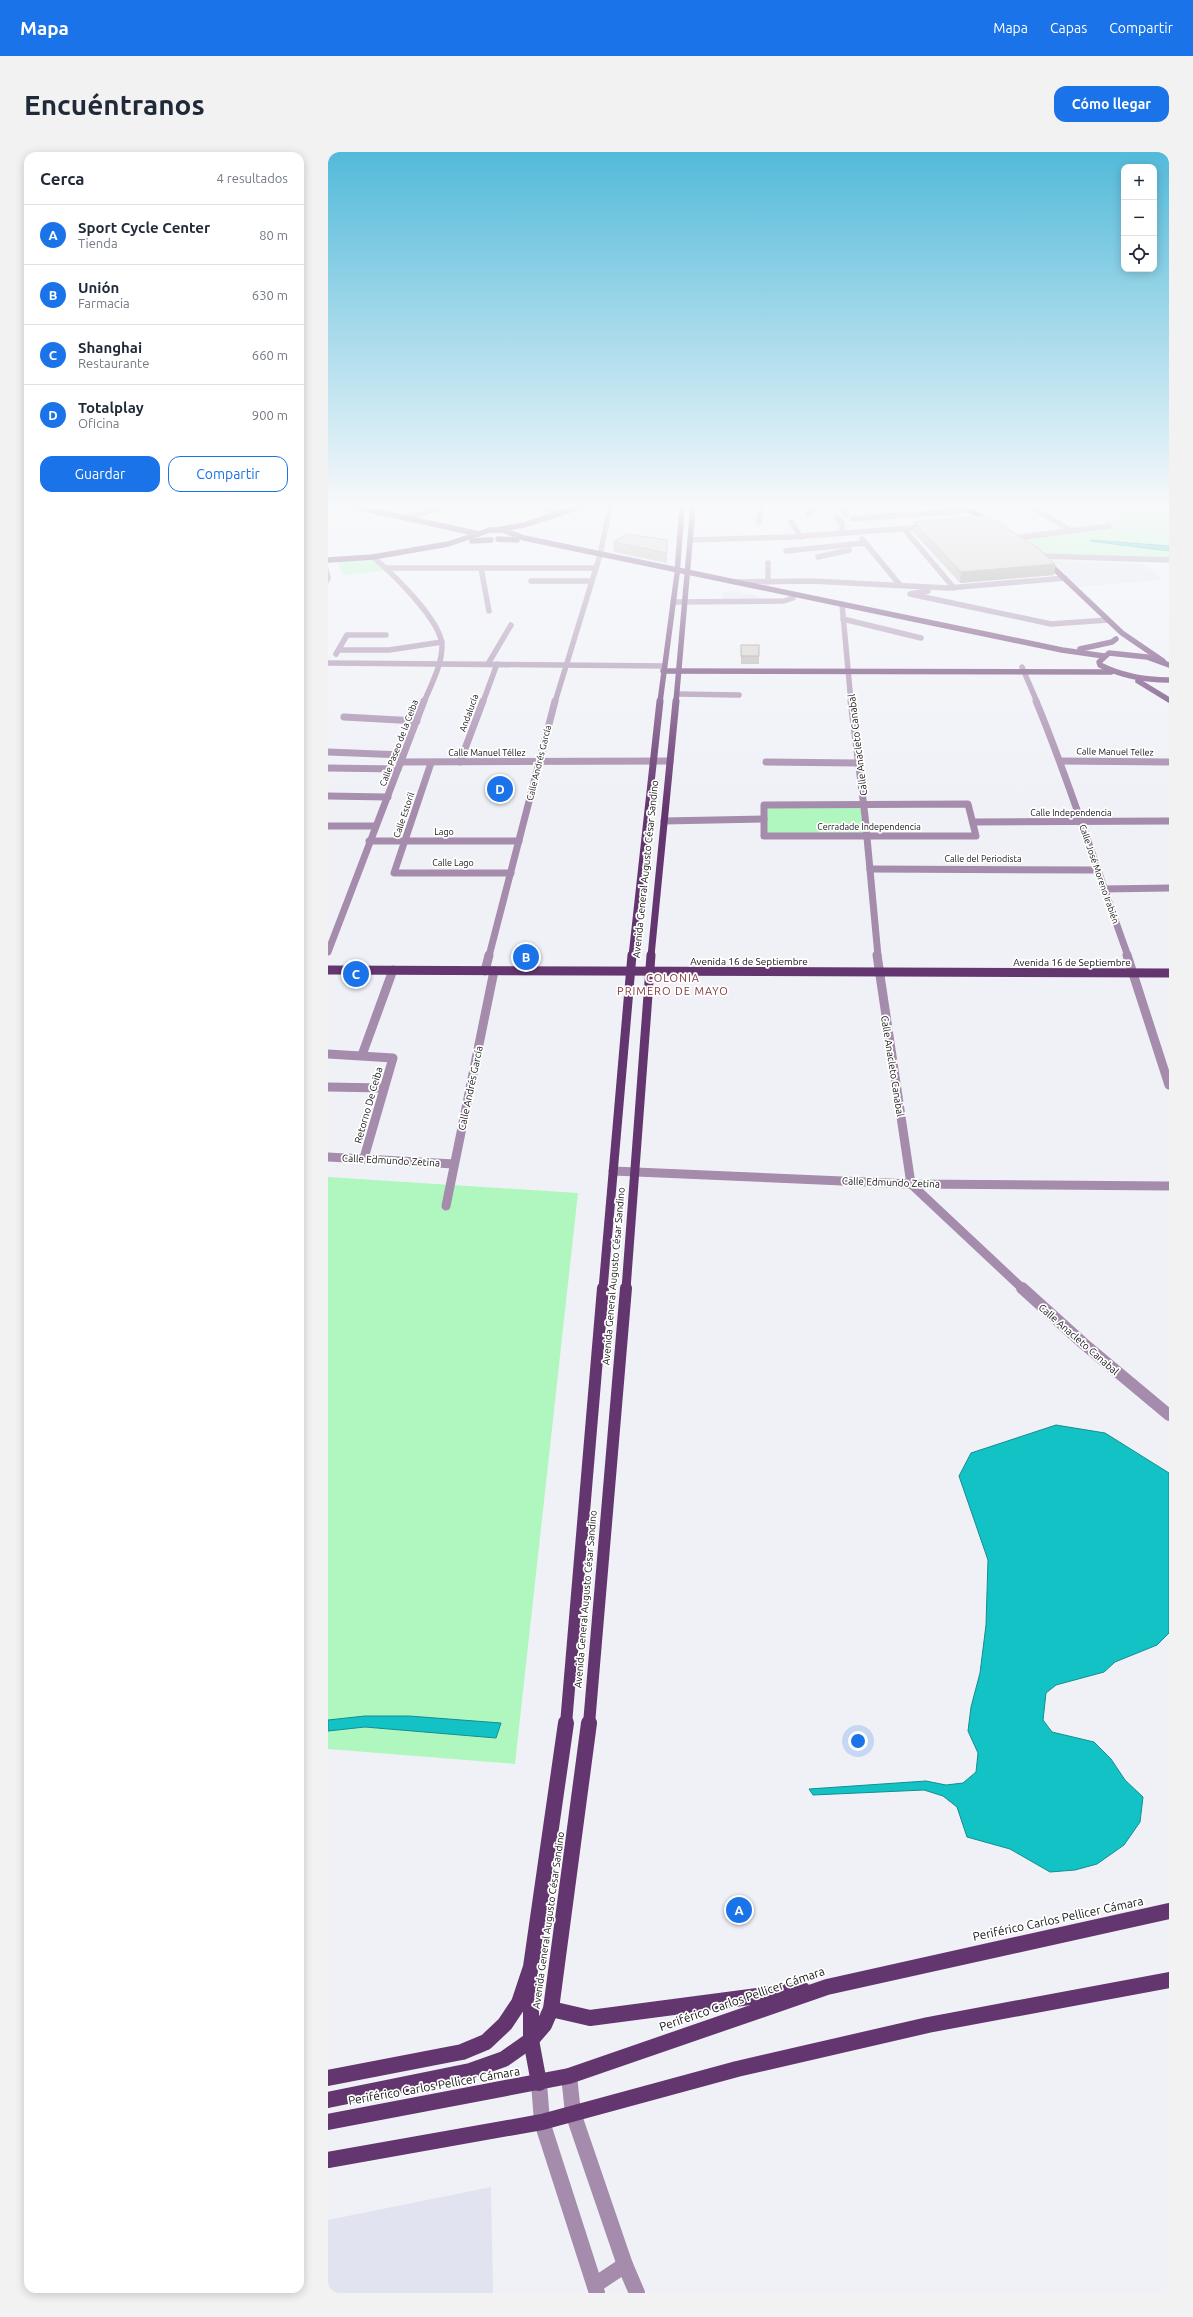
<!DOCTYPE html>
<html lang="es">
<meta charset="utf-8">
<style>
:root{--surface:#fff;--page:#f2f2f3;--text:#1f2937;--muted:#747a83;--line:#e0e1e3;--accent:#1a73e8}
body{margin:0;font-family:Ubuntu,sans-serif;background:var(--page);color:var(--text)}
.controls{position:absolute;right:12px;top:12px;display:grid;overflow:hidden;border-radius:8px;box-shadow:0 2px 10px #0003}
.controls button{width:36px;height:36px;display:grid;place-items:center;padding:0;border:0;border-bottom:1px solid var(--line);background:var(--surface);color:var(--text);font:20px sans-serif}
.you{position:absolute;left:530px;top:1589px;width:14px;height:14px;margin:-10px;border:3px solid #fff;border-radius:50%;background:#1a73e8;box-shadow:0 0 0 6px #1a73e833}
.badge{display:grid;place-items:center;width:26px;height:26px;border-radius:50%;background:var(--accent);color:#fff;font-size:13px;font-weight:700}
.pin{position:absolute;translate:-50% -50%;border:2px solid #fff;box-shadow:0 1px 4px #0006}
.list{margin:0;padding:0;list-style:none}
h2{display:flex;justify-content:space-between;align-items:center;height:52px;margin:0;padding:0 16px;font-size:17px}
h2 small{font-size:13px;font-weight:400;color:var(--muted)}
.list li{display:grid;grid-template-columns:26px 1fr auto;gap:12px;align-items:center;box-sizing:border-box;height:60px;padding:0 16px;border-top:1px solid var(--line)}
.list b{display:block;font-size:15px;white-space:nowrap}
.list p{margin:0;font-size:13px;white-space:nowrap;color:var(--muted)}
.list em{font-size:13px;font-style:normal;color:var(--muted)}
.actions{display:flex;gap:8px;padding:12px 16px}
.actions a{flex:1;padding:9px 0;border:1px solid var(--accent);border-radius:12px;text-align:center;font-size:14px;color:var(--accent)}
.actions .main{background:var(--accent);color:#fff}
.icon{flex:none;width:22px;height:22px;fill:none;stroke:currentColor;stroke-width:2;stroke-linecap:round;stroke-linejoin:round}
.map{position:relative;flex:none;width:841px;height:2141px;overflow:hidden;border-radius:12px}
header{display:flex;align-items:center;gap:24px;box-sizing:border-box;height:56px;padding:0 20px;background:var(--accent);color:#fff}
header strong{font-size:19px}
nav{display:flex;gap:22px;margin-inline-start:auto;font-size:14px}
.intro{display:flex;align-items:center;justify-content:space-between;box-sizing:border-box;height:96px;padding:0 24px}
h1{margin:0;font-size:28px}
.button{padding:10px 18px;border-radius:12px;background:var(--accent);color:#fff;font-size:14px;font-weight:700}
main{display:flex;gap:24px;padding:0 24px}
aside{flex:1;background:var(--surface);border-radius:12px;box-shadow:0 2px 10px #0003}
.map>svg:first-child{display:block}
</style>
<header>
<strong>Mapa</strong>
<nav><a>Mapa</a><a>Capas</a><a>Compartir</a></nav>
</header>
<div class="intro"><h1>Encuéntranos</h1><a class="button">Cómo llegar</a></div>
<main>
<aside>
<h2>Cerca<small>4 resultados</small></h2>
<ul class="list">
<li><span class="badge">A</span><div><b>Sport Cycle Center</b><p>Tienda</p></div><em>80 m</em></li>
<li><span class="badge">B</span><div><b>Unión</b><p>Farmacia</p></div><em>630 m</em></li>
<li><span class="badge">C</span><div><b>Shanghai</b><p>Restaurante</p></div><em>660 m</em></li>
<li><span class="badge">D</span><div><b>Totalplay</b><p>Oficina</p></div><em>900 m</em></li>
</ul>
<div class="actions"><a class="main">Guardar</a><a>Compartir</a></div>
</aside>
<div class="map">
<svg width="841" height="2141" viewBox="0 0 841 2141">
<rect width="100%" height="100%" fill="#f0f1f7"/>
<g fill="#e2e3f0">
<polygon points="717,408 816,412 835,428 747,435"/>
<polygon points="405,439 430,444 430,448 395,448 395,441"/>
<polygon points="163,2035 165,2141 0,2141 0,2068"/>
</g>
<g fill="#aff7bf">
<polygon points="785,355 841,355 841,408 712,404 687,386 781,374 776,370 795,367 795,362"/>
<polygon points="45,405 60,418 19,423 15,422 8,408"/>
<polygon points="436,653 536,653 538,683 436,684"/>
<polygon points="0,1025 250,1041 187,1612 0,1597"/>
</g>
<g fill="#13c2c5" stroke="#138e90">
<polygon points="765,388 841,394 841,399 762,389"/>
<polygon points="728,1273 777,1281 841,1321 841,1481 829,1493 787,1510 776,1520 728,1533 718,1541 715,1568 724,1580 766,1590 783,1607 797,1628 815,1645 812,1670 796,1693 769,1712 747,1718 722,1720 682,1697 639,1685 629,1655 615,1644 596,1638 485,1643 481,1637 598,1629 618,1633 635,1631 648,1620 650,1601 640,1579 643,1555 652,1521 658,1473 660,1408 631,1324 643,1301"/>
<polygon points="37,1564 81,1564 173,1571 168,1586 37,1575 0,1579 0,1568"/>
</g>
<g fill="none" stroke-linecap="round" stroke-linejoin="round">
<g stroke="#a58bac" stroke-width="5.5">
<polyline points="213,355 229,362"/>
<polyline points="515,355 518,362"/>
<polyline points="704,355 742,378"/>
<polyline points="480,362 486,355"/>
<polyline points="78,366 115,355"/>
<polyline points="509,366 514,371 514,381"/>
<polyline points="524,367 641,358"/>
<polyline points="431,370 433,355"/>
<polyline points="463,370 473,385"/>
<polyline points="576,377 626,436"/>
<polyline points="687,386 781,374"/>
<polyline points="534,387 572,433"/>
<polyline points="363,388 462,385 598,375"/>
<polyline points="458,399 537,391"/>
<polyline points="712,404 841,408"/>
<path d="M45 405C64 421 114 469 114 494 114 513 103 533 96 550"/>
<polyline points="490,405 521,398"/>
<polyline points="440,411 440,430"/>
<polyline points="59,416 268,416"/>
<polyline points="153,416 161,459"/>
<polyline points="203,429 264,429"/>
<polyline points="407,430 484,429 620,436 737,426"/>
<polyline points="600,439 582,442 723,472 780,468"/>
<polyline points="345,450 456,449 465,446"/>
<polyline points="514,452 523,550"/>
<polyline points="515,467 593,486"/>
<polyline points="11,498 61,498 114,490"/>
<polyline points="8,502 19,483 58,483"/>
<polyline points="0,511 336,514"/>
<polyline points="160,512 183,473"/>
<polyline points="694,515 709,550"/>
<polyline points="349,542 411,543"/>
<polyline points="155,550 169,512"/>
<polyline points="227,550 272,403 282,355"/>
</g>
<g stroke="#a58bac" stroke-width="7">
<polyline points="523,549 537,664 550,804"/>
<path d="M708 549C743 633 769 719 800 804"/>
<polyline points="16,565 89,569"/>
<polyline points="0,600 75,603"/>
<polyline points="733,609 841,610"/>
<polyline points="72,610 342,609"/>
<polyline points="132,610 155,549"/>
<polyline points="438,610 529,611"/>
<polyline points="103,611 66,721 183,721"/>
<polyline points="0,616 70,617"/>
<polyline points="0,644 60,645"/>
<polygon points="640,652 648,684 436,684 436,653"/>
<polyline points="336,669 436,667"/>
<polyline points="645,670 841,669"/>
<polyline points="0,674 47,674"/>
<polyline points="41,689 191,689"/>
<polyline points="542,717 768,718"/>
<polyline points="775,737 841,736"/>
<polyline points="0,800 96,549"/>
<polyline points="161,804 227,549"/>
</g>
<g stroke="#a58bac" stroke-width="9">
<polyline points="549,803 583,1032 695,1137"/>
<polyline points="799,803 841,933"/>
<polyline points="157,819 161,803"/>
<polyline points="0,902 65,906 36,1006"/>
<polyline points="34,903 65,818"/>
<polyline points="0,935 56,936"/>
<polyline points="0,1005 126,1012"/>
<polyline points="285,1019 583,1032 841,1034"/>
<polyline points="118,1054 166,819"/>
</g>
<polyline stroke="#a58bac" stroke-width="12" points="694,1136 756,1192 841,1263"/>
<g stroke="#a58bac" stroke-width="16">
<polyline points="241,1924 245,1961 297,2113 309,2141"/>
<polyline points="211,1931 214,1970 269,2141"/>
<polyline points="267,2133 297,2113"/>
</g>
<g stroke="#64366f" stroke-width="5.5">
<polyline points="28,355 151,382"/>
<polyline points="637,355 665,372"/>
<polyline points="173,377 196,373 252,355"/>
<polyline points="170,387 189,388"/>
<polyline points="144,389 163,388"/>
<polyline points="0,408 45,405 120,392 162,378 174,378 196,386 734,498 776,504"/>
<polyline points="717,408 794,481 835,509"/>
<polyline points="752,497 784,490 788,487"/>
<path d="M841 513 819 505 781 501 771 510 772 513C794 524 816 528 841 528"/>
<polyline points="335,519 783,520"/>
<polyline points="810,529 841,548"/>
<polyline points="332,550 349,422 354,355"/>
<polyline points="348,550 365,355"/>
</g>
<g stroke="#64366f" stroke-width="7">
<polyline points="304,804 332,549"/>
<polyline points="323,804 348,549"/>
</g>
<g stroke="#64366f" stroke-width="9">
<polyline points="0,818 841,821"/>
<polyline points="275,1137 304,803"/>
<polyline points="298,1137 323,803"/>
</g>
<g stroke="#64366f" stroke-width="12">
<polyline points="238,1572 275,1136"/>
<polyline points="261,1572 298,1136"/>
</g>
<g stroke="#64366f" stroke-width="16">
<polyline points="203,1825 203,1888 211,1931"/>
<polyline points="223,1857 262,1866 475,1838"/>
<polyline points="0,1926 134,1900 158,1890 177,1872 191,1851 203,1815 238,1571"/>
<polyline points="0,1948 142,1919 176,1907 203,1888 216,1873 223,1857 261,1571"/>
<polyline points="0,1970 241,1924 499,1835 841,1759"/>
<polyline points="0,2008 214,1970 409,1917 600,1873 841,1828"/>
</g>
</g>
<g fill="#b6b1ae">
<polygon points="586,370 727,412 726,423 632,431 585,380"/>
<polygon points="339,388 339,411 286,400 285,390"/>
<rect x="413" y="493" width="18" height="19"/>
</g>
<g fill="#94908d">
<polygon points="727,412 726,423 632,431 633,420"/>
<polygon points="0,415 3,426 0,432"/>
</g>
<g fill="#d4ceca" stroke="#94908d">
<polygon points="660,364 711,397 727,412 633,420 586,370"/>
<polygon points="300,382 339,388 339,401 285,390"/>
<rect x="413" y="493" width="18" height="11"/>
</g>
<linearGradient id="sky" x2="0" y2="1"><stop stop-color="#53bada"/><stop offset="0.54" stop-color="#f8f9fb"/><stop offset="1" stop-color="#f8f9fb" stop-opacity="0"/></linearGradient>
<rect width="841" height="655" fill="url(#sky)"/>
<g text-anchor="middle" stroke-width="3.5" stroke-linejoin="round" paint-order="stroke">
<g font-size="9" fill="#141416" stroke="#fff">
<text transform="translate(141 561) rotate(-70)" y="3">Andalucía</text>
<text transform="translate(71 591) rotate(-69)" y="3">Calle Paseo de la Ceiba</text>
<text transform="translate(787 600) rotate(1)" y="3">Calle Manuel Tellez</text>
<text x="159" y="604">Calle Manuel Téllez</text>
<text transform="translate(211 611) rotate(-76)" y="3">Calle Andrés García</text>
<text x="743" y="664">Calle Independencia</text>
<text transform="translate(76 663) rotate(-71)" y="3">Calle Estoril</text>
<text x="541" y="678">Cerradade Independencia</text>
<text x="116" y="683">Lago</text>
<text x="655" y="710">Calle del Periodista</text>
<text x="125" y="714">Calle Lago</text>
<text transform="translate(771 722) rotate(71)" y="3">Calle José Moreno Irabién</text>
</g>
<g font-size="10" fill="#141416" stroke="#fff">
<text transform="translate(529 593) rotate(-97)" y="4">Calle Anacleto Canabal</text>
<text transform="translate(317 717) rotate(-84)" y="4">Avenida General Augusto César Sandino</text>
<text x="421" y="813">Avenida 16 de Septiembre</text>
<text x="744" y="814">Avenida 16 de Septiembre</text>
<text transform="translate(565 914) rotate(81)" y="4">Calle Anacleto Canabal</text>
<text transform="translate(142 936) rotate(-78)" y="4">Calle Andrés García</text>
<text transform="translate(40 953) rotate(-74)" y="4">Retorno De Ceiba</text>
<text transform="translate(63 1008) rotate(3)" y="4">Calle Edmundo Zetina</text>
<text transform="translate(563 1030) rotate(2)" y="4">Calle Edmundo Zetina</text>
<text transform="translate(285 1124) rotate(-85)" y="4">Avenida General Augusto César Sandino</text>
<text transform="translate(751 1187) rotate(41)" y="4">Calle Anacleto Canabal</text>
<text transform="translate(257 1447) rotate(-85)" y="4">Avenida General Augusto César Sandino</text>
<text transform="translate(220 1768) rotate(-82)" y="4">Avenida General Augusto César Sandino</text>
</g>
<g font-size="11" letter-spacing="1" fill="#80383a" stroke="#fff">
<text x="345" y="830">COLONIA<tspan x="345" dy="13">PRIMERO DE MAYO</tspan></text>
</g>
<g font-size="12" fill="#141416" stroke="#fff">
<text transform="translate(730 1767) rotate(-12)" y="4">Periférico Carlos Pellicer Cámara</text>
<text transform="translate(414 1847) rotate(-19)" y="4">Periférico Carlos Pellicer Cámara</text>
<text transform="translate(106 1934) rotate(-10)" y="4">Periférico Carlos Pellicer Cámara</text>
</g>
</g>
</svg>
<div class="controls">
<button>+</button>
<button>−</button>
<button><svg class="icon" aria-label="locate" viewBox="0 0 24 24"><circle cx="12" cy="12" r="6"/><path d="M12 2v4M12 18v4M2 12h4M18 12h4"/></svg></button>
</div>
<div class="you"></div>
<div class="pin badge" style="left:411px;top:1758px">A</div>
<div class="pin badge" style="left:198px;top:805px">B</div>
<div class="pin badge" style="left:28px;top:822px">C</div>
<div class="pin badge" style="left:172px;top:637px">D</div>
</div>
</main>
